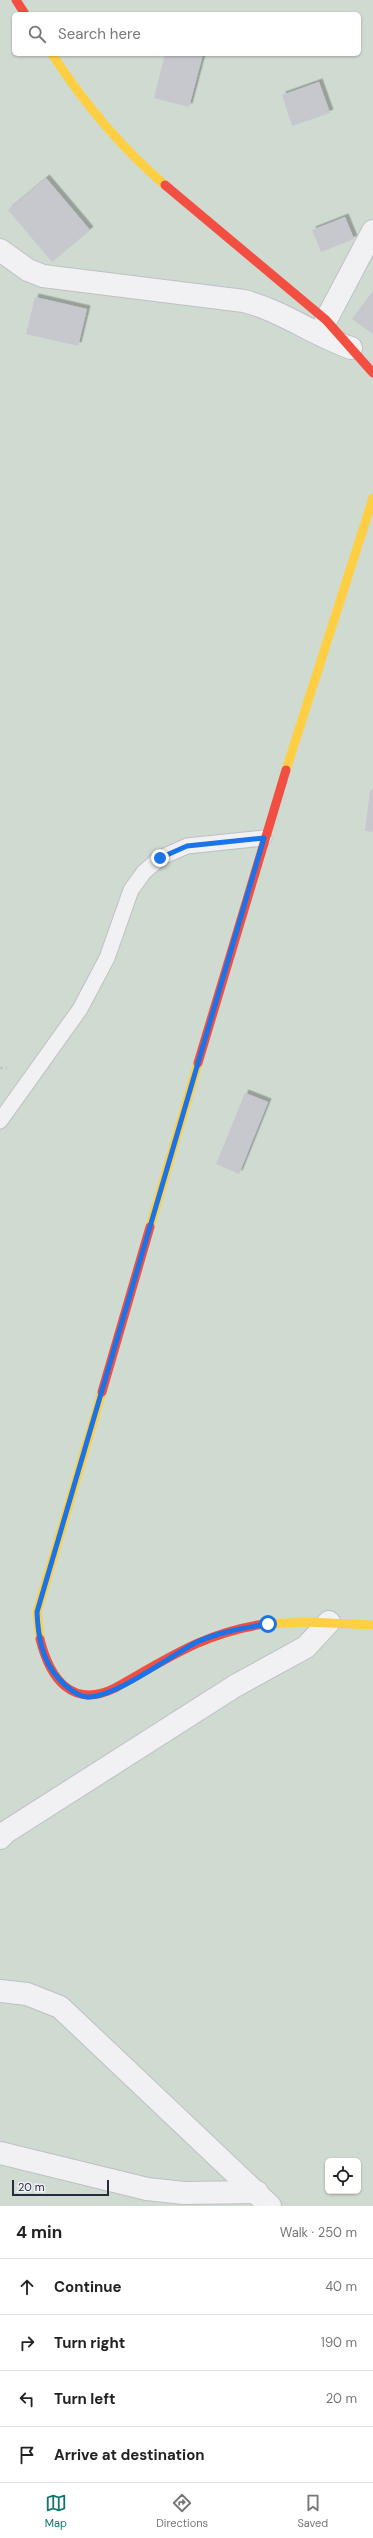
<!DOCTYPE html>
<meta charset="utf-8">
<style>
:root{--surface:#fff;--page:#f2f2f2;--text:#222;--muted:#767676;--line:#e0e0e0;--accent:#0f766e}
body{margin:0;font-family:"DM Sans",sans-serif;background:var(--page);color:var(--text)}
.controls{position:absolute;right:12px;bottom:12px;display:grid;overflow:hidden;border-radius:6px;box-shadow:0 1px 3px #0004}
.controls button{width:36px;height:36px;display:grid;place-items:center;padding:0;border:0;border-bottom:1px solid var(--line);background:var(--surface);color:var(--text);font:20px sans-serif}
.scale{position:absolute;left:12px;bottom:10px;width:97px;box-sizing:border-box;padding-left:4px;border:2px solid #272b40;border-top:0;font-size:11px;line-height:14px;white-space:nowrap;color:#272b40;-webkit-text-stroke:3px #eef0f6;paint-order:stroke}
.stop{position:absolute;width:12px;height:12px;margin:-9px;border:3px solid #1a73e8;border-radius:50%;background:#fff}
.stop.end{background:#1a73e8;border-color:#fff;box-shadow:0 1px 4px #0008}
.list{margin:0;padding:0;list-style:none}
h2{display:flex;justify-content:space-between;align-items:center;height:52px;margin:0;padding:0 16px;font-size:17px}
h2 small{font-size:13px;font-weight:400;color:var(--muted)}
.list li{display:grid;grid-template-columns:26px 1fr auto;gap:12px;align-items:center;box-sizing:border-box;height:56px;padding:0 16px;border-top:1px solid var(--line)}
.list b{display:block;font-size:15px;white-space:nowrap}
.list em{font-size:13px;font-style:normal;color:var(--muted)}
.icon{flex:none;width:22px;height:22px;fill:none;stroke:currentColor;stroke-width:2;stroke-linecap:round;stroke-linejoin:round}
.map{position:relative;flex:none;width:373px;height:2206px;overflow:hidden}
.search{position:absolute;background:var(--surface);box-shadow:0 1px 3px #0004;left:12px;right:12px;top:12px;height:44px;display:flex;align-items:center;gap:10px;box-sizing:border-box;padding:0 14px;border-radius:6px;color:var(--muted);font-size:15px}
.sheet{height:276px;background:var(--surface)}
nav{display:flex;justify-content:space-around;align-items:center;box-sizing:border-box;height:56px;border-top:1px solid var(--line);background:var(--surface);font-size:11px;color:var(--muted)}
nav a{display:grid;justify-items:center;gap:2px}
nav .on{color:var(--accent)}
.map>svg:first-child{display:block}
</style>
<div class="map">
<svg width="373" height="2206" viewBox="0 0 373 2206">
<defs>
<filter id="shadow"><feDropShadow dx="3.5" dy="-3.5" stdDeviation="0" flood-color="#0004"/></filter>
</defs>
<rect width="100%" height="100%" fill="#e1e2e7"/>
<path fill="#cfdad1" fill-rule="evenodd" d="M0 0H373V2206H0ZM14 14H359V54H14ZM328 2161H358V2191H328Z"/>
<g fill="#c7c8ce" filter="url(#shadow)">
<polygon points="165,54 203,54 189,107 154,98"/>
<polygon points="319,82 330,113 292,126 282,95"/>
<polygon points="46,178 90,230 52,262 8,210"/>
<polygon points="345,217 354,239 321,252 312,230"/>
<polygon points="373,291 373,334 352,319"/>
<polygon points="35,297 87,309 78,346 26,334"/>
<polygon points="370,790 373,790 373,832 365,831"/>
<polygon points="245,1093 268,1102 239,1174 216,1164"/>
</g>
<g fill="none" stroke-linecap="round" stroke-linejoin="round">
<g stroke="#bfc0c5" stroke-width="17">
<polyline id="lane" points="0,1121 80,1009 107,958 131,890 144,872 160,858 187,846 264,838"/>
</g>
<g stroke="#bfc0c5" stroke-width="24">
<g id="street">
<path d="M0 250 28 270 43 276 244 301C282 311 314 335 351 348"/>
<polyline points="326,320 373,231"/>
<polyline points="0,1838 6,1832 235,1686 306,1647 329,1622"/>
<polyline points="0,1991 27,1994 60,2007 270,2206"/>
<polyline points="0,2153 147,2189 184,2193 257,2192"/>
</g>
</g>
<polyline stroke="#c3c3ca" stroke-width="2.5" stroke-dasharray="3 3" stroke-linecap="butt" points="0,1068 7,1068"/>
<use href="#lane" stroke="#f1f1f3" stroke-width="15"/>
<use href="#street" stroke="#f1f1f3" stroke-width="22"/>
<g stroke="#ffcf43" stroke-width="9">
<path d="M52 54C84 103 120 147 165 185"/>
<polyline points="286,770 373,498"/>
<polyline points="150,1227 198,1063"/>
<polyline points="264,1624 307,1622 373,1625"/>
<polyline points="40,1639 37,1612 102,1392"/>
</g>
<g stroke="#f24e42" stroke-width="9">
<polyline points="16,0 25,14"/>
<polyline points="165,185 326,320 373,373"/>
<polyline points="198,1063 286,770"/>
<polyline points="102,1392 150,1227"/>
<path d="M40 1639C50 1679 72 1709 115 1688 167 1659 203 1633 264 1624"/>
</g>
</g>
<g fill="none" stroke-linecap="round" stroke-linejoin="round">
<path stroke="#1a73e8" stroke-width="5" d="M160 858 187 846 264 838 37 1612C38 1636 42 1661 59 1679 65 1686 77 1696 87 1697 115 1698 170 1656 197 1642 219 1632 244 1628 268 1624"/>
</g>
</svg>
<div class="controls">
<button><svg class="icon" aria-label="locate" viewBox="0 0 24 24"><circle cx="12" cy="12" r="6"/><path d="M12 2v4M12 18v4M2 12h4M18 12h4"/></svg></button>
</div>
<div class="scale">20 m</div>
<div class="stop" style="left:268px;top:1624px"></div>
<div class="stop end" style="left:160px;top:858px"></div>
<div class="search"><svg class="icon" aria-label="search" viewBox="0 0 24 24"><circle cx="10" cy="10" r="6"/><path d="M15 15l6 6"/></svg>Search here</div>
</div>
<section class="sheet">
<h2>4 min<small>Walk · 250 m</small></h2>
<ul class="list">
<li><svg class="icon" aria-label="ahead" viewBox="0 0 24 24"><path d="M12 20V5M6 11l6-6 6 6"/></svg><div><b>Continue</b></div><em>40 m</em></li>
<li><svg class="icon" aria-label="right" viewBox="0 0 24 24"><path d="M7 20v-9h11M14 6l5 5-5 5"/></svg><div><b>Turn right</b></div><em>190 m</em></li>
<li><svg class="icon" aria-label="left" viewBox="0 0 24 24"><path d="M17 20v-9H6M10 6l-5 5 5 5"/></svg><div><b>Turn left</b></div><em>20 m</em></li>
<li><svg class="icon" aria-label="arrive" viewBox="0 0 24 24"><path d="M6 21V4h12l-3 4 3 4H6"/></svg><div><b>Arrive at destination</b></div></li>
</ul>
</section>
<nav>
<a class="on"><svg class="icon" aria-label="map" viewBox="0 0 24 24"><path d="M3 6l6-2 6 2 6-2v14l-6 2-6-2-6 2zM9 4v14M15 6v14"/></svg>Map</a>
<a><svg class="icon" aria-label="directions" viewBox="0 0 24 24"><path d="M12 3l9 9-9 9-9-9zM9 14v-3h6M13 9l2 2-2 2"/></svg>Directions</a>
<a><svg class="icon" aria-label="saved" viewBox="0 0 24 24"><path d="M7 4h10v16l-5-4-5 4z"/></svg>Saved</a>
</nav>
